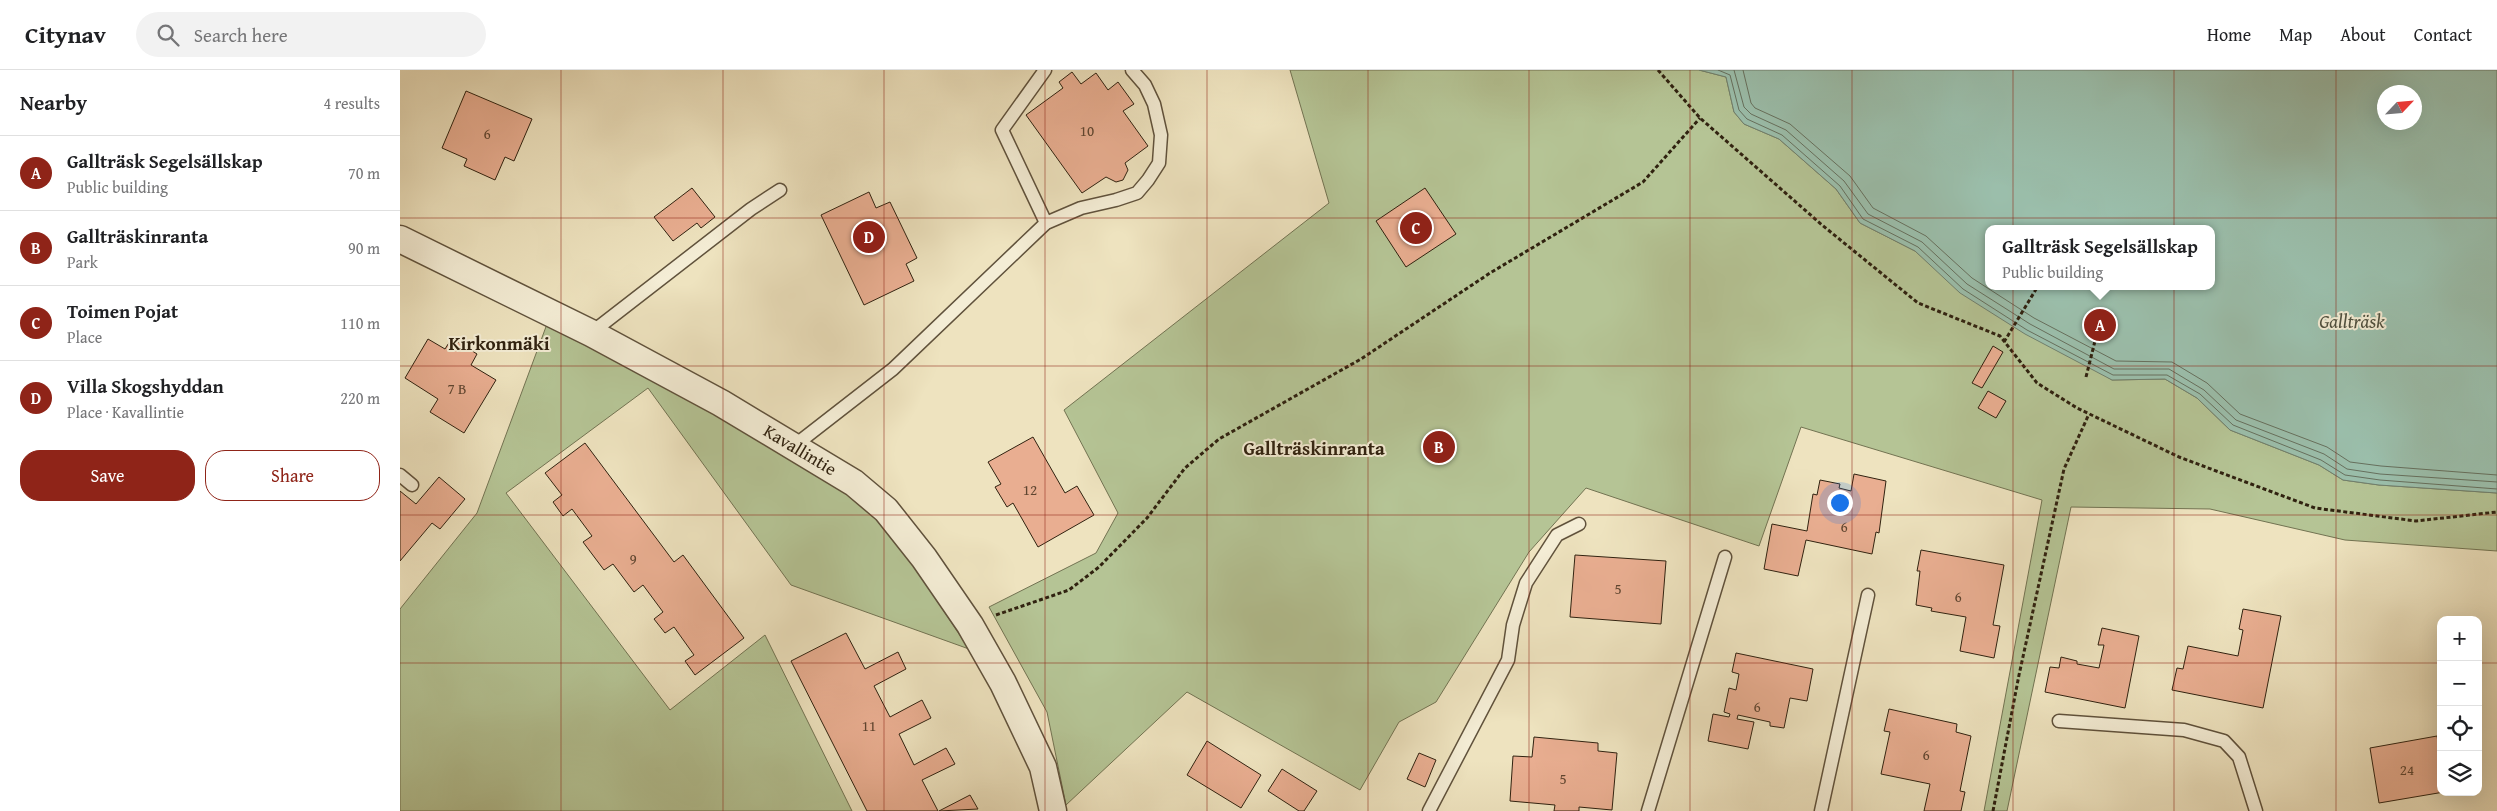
<!DOCTYPE html>
<meta charset="utf-8">
<style>
:root{--surface:#fff;--page:#f2f2f2;--text:#202124;--muted:#757577;--line:#e0e0e0;--accent:#8f2418}
body{margin:0;font-family:"Gentium Book Plus",serif;background:var(--page);color:var(--text)}
.controls{position:absolute;right:15px;bottom:15px;display:grid;overflow:hidden;border-radius:10px;box-shadow:0 5px 20px #0002}
.controls button{width:45px;height:45px;display:grid;place-items:center;padding:0;border:0;border-bottom:1px solid var(--line);background:var(--surface);color:var(--text);font:25px sans-serif}
.compass{position:absolute;left:1977px;top:15px;width:45px;height:45px;border-radius:50%;background:var(--surface);box-shadow:0 5px 20px #0002;rotate:64deg}
.you{position:absolute;left:1439px;top:432px;width:18px;height:18px;margin:-12px;border:4px solid #fff;border-radius:50%;background:#1a73e8;box-shadow:0 0 0 8px #1a73e833}
.badge{display:grid;place-items:center;width:32px;height:32px;border-radius:50%;background:var(--accent);color:#fff;font-size:16px;font-weight:700}
.pin{position:absolute;translate:-50% -50%;border:2px solid #fff;box-shadow:0 1px 5px #0006}
.popup{position:absolute;left:1585px;top:155px;width:230px;height:65px;box-sizing:border-box;display:grid;place-content:center;border-radius:10px;background:var(--surface);filter:drop-shadow(0 1px 4px #0005);font-size:16px;white-space:nowrap;color:var(--muted)}
.popup b{font-size:19px;color:var(--text)}
.popup::after{content:'';position:absolute;left:50%;top:100%;margin-left:-10px;border:10px solid transparent;border-top-color:var(--surface)}
.list{margin:0;padding:0;list-style:none}
h2{display:flex;justify-content:space-between;align-items:center;height:65px;margin:0;padding:0 20px;font-size:21px}
h2 small{font-size:16px;font-weight:400;color:var(--muted)}
.list li{display:grid;grid-template-columns:32px 1fr auto;gap:15px;align-items:center;box-sizing:border-box;height:75px;padding:0 20px;border-top:1px solid var(--line)}
.list b{display:block;font-size:19px;white-space:nowrap}
.list p{margin:0;font-size:16px;white-space:nowrap;color:var(--muted)}
.list em{font-size:16px;font-style:normal;color:var(--muted)}
.actions{display:flex;gap:10px;padding:15px 20px}
.actions a{flex:1;padding:11px 0;border:1px solid var(--accent);border-radius:20px;text-align:center;font-size:18px;color:var(--accent)}
.actions .main{background:var(--accent);color:#fff}
.icon{flex:none;width:28px;height:28px;fill:none;stroke:currentColor;stroke-width:2;stroke-linecap:round;stroke-linejoin:round}
.map{position:relative;flex:none;width:2097px;height:741px;overflow:hidden}
header{display:flex;align-items:center;gap:30px;box-sizing:border-box;height:70px;padding:0 25px;background:var(--surface);border-bottom:1px solid var(--line)}
header strong{font-size:24px}
nav{display:flex;gap:28px;margin-inline-start:auto;font-size:18px}
.search{width:350px;height:45px;background:var(--page);display:flex;align-items:center;gap:12px;box-sizing:border-box;padding:0 18px;border-radius:28px;color:var(--muted);font-size:19px}
main{display:flex}
aside{flex:1;background:var(--surface)}
.map>svg:first-child{display:block}
</style>
<header>
<strong>Citynav</strong>
<div class="search"><svg class="icon" aria-label="search" viewBox="0 0 24 24"><circle cx="10" cy="10" r="6"/><path d="M15 15l6 6"/></svg>Search here</div>
<nav><a>Home</a><a>Map</a><a>About</a><a>Contact</a></nav>
</header>
<main>
<aside>
<h2>Nearby<small>4 results</small></h2>
<ul class="list">
<li><span class="badge">A</span><div><b>Gallträsk Segelsällskap</b><p>Public building</p></div><em>70 m</em></li>
<li><span class="badge">B</span><div><b>Gallträskinranta</b><p>Park</p></div><em>90 m</em></li>
<li><span class="badge">C</span><div><b>Toimen Pojat</b><p>Place</p></div><em>110 m</em></li>
<li><span class="badge">D</span><div><b>Villa Skogshyddan</b><p>Place · Kavallintie</p></div><em>220 m</em></li>
</ul>
<div class="actions"><a class="main">Save</a><a>Share</a></div>
</aside>
<div class="map">
<svg width="2097" height="741" viewBox="0 0 2097 741">
<rect width="100%" height="100%" fill="#eee3bf"/>
<filter id="stains"><feTurbulence type="fractalNoise" baseFrequency=".004" numOctaves="4"/><feColorMatrix values="0 0 0 0 .2 0 0 0 0 .09 0 0 0 0 .02 0 0 0 .5 -.17"/></filter>
<radialGradient id="worn" r=".72"><stop offset=".6" stop-color="#630" stop-opacity="0"/><stop offset="1" stop-color="#630" stop-opacity=".3"/></radialGradient>
<g fill="#b5c495" stroke="#727352">
<polygon points="890,0 1299,0 1326,7 1334,42 1344,54 1379,69 1436,119 1460,153 1515,181 1535,198 1712,310 1765,309 1797,328 1830,360 1919,395 1943,410 1979,415 2097,423 2097,481 1945,470 1810,439 1671,437 1607,741 1584,741 1642,430 1401,357 1359,476 1186,418 1129,482 1036,632 999,652 960,720 787,622 666,735 647,642 589,537 696,483 718,443 664,340 929,133"/>
<polygon points="147,254 401,389 457,428 498,472 569,579 391,515 248,318 106,423 270,640 365,565 452,741 0,741 0,539 77,443"/>
</g>
<path fill="#9bbfac" stroke="#70806e" fill-rule="evenodd" d="M1299 0H2097V423L1979 415 1943 410 1919 395 1830 360 1797 328 1765 309 1712 310 1625 264 1560 223 1515 181 1460 153 1436 119 1379 69 1344 54 1334 42 1326 7ZM1984 22H2014V52H1984ZM1589 159H1811V216H1589Z"/>
<g fill="none" stroke-linecap="round" stroke-linejoin="round">
<g stroke="#66705e" stroke-width="1">
<polyline points="1318,0 1330,5 1339,40 1347,49 1382,65 1440,116 1463,149 1518,177 1563,219 1627,260 1713,305 1767,305 1800,324 1833,355 1921,390 1945,405 1980,410 2097,419"/>
<polyline points="1334,0 1344,37 1351,44 1386,60 1444,111 1468,144 1522,172 1567,214 1630,254 1714,299 1769,299 1804,320 1836,350 1924,384 1947,399 1980,404 2097,412"/>
<polyline points="1343,0 1351,33 1355,38 1390,54 1450,106 1473,138 1526,166 1572,208 1634,248 1716,291 1772,292 1807,313 1840,344 1927,377 1950,392 1981,396 2097,405"/>
</g>
</g>
<g fill="#e9ae91" stroke="#302210">
<polygon points="672,2 681,14 696,3 708,20 718,12 734,34 723,41 748,76 725,93 728,100 723,110 716,112 706,107 682,123 626,45 663,18 659,12"/>
<polygon points="66,21 132,49 114,91 105,87 95,110 64,96 67,89 42,78"/>
<polygon points="292,118 315,147 301,158 297,153 273,171 254,147"/>
<polygon points="1025,118 1056,164 1006,197 976,151"/>
<polygon points="469,122 476,138 490,132 517,188 506,194 514,211 464,235 421,145"/>
<polygon points="1692,239 1715,245 1708,270 1686,264"/>
<polygon points="52,268 77,284 71,295 96,310 64,363 30,342 38,329 5,308 28,269 45,279"/>
<polygon points="1593,276 1603,282 1582,318 1572,313"/>
<polygon points="1588,321 1606,331 1596,348 1578,338"/>
<polygon points="633,367 665,423 677,416 694,445 638,477 613,433 607,437 595,417 601,414 588,392"/>
<polygon points="185,373 274,492 283,485 344,568 295,605 285,591 294,585 274,557 265,563 254,549 263,542 243,515 234,522 213,494 204,500 183,472 192,466 172,439 163,446 153,432 162,425 145,403"/>
<polygon points="1454,404 1486,411 1479,463 1476,462 1472,484 1406,470 1398,506 1364,499 1372,454 1407,461 1413,424 1417,425 1420,410 1440,414 1439,418 1451,421"/>
<polygon points="39,407 65,429 40,459 32,453 0,491 0,421 16,434"/>
<polygon points="1521,480 1604,495 1593,555 1600,556 1594,588 1560,581 1566,547 1531,541 1532,538 1516,535 1520,501 1517,501"/>
<polygon points="1175,485 1266,491 1261,554 1170,547"/>
<polygon points="1843,539 1881,546 1863,638 1772,620 1777,598 1783,599 1788,576 1838,586 1843,560 1839,559"/>
<polygon points="1702,558 1739,566 1725,638 1645,622 1650,597 1659,598 1661,587 1677,591 1677,594 1699,598 1704,575 1698,575"/>
<polygon points="446,563 465,599 498,582 506,599 474,616 490,647 522,630 531,648 499,664 514,695 546,678 555,694 522,710 538,741 467,741 391,591"/>
<polygon points="1336,583 1413,599 1407,631 1390,628 1384,658 1370,656 1370,652 1338,645 1337,649 1354,652 1348,679 1308,671 1313,644 1329,647 1330,644 1324,642 1329,618 1336,620 1339,604 1332,602"/>
<polygon points="1489,639 1557,654 1556,662 1571,666 1560,721 1565,722 1561,741 1524,741 1530,714 1481,704 1490,662 1484,661"/>
<polygon points="2037,666 2038,672 2041,672 2041,722 2044,722 1979,733 1970,678"/>
<polygon points="1134,667 1198,673 1198,681 1217,683 1212,740 1179,737 1179,741 1154,741 1155,735 1110,731 1113,686 1132,687"/>
<polygon points="807,671 861,705 841,738 787,705"/>
<polygon points="1019,683 1036,690 1025,717 1007,709"/>
<polygon points="882,699 917,721 904,741 899,741 868,721"/>
<polygon points="570,725 578,739 539,741"/>
</g>
<g fill="none" stroke-linecap="round" stroke-linejoin="round">
<g stroke="#60523c" stroke-width="15">
<g id="service">
<polyline points="645,0 602,60 646,153"/>
<polyline points="191,263 351,139 380,120"/>
<polyline points="394,376 493,299 646,153 681,138 716,130 737,123 748,110 759,93 761,65 754,34 745,15 732,0"/>
<polyline points="0,405 12,415"/>
<polyline points="1659,651 1784,660 1824,671 1839,687 1856,741"/>
<polyline points="1029,741 1108,590 1113,555 1126,513 1157,465 1179,454"/>
<polyline points="1248,741 1325,487"/>
<polyline points="1421,741 1468,525"/>
</g>
</g>
<g stroke="#60523c" stroke-width="29">
<polyline id="minor" points="0,169 191,263 321,333 454,413 486,440 524,488 570,555 603,613 643,697 653,741"/>
</g>
<g stroke="#302210" stroke-width="3" stroke-dasharray="4 2.5" stroke-linecap="butt">
<polyline points="1258,0 1300,48 1422,155 1518,233 1600,266 1637,313 1677,338 1779,387 1915,438 2016,451 2097,442"/>
<polyline points="1604,272 1638,216"/>
<polyline points="1686,307 1696,267"/>
<polyline points="596,545 669,520 699,497 747,448 785,398 819,369 961,289 1090,203 1243,112 1300,48"/>
<polyline points="1593,741 1619,605 1664,399 1689,344"/>
</g>
<use href="#service" stroke="#f4edd5" stroke-width="12"/>
<use href="#minor" stroke="#f4edd5" stroke-width="26"/>
</g>
<path fill="none" stroke="#8f2418" stroke-width="1" stroke-opacity="0.55" d="M161 0V741M323 0V741M484 0V741M645 0V741M807 0V741M968 0V741M1129 0V741M1290 0V741M1452 0V741M1613 0V741M1774 0V741M1936 0V741M0 148H2097M0 296H2097M0 445H2097M0 593H2041M2078 593H2097"/>
<g text-anchor="middle" stroke-width="4" stroke-linejoin="round" paint-order="stroke">
<g font-size="15" fill="#5e4530">
<text x="687" y="66">10</text>
<text x="87" y="69">6</text>
<text x="57" y="324">7 B</text>
<text x="630" y="425">12</text>
<text x="1444" y="462">6</text>
<text x="233" y="494">9</text>
<text x="1218" y="524">5</text>
<text x="1558" y="532">6</text>
<text x="1357" y="642">6</text>
<text x="469" y="661">11</text>
<text x="1526" y="690">6</text>
<text x="2007" y="705">24</text>
<text x="1163" y="714">5</text>
</g>
<g font-size="18" fill="#302210" stroke="#f4edd5">
<text transform="translate(400 380) rotate(31)" y="6">Kavallintie</text>
</g>
<g font-size="19" font-style="italic" fill="#50513f" stroke="#f4edd5">
<text x="1952" y="258">Gallträsk</text>
</g>
<g font-size="19" font-weight="bold" fill="#302210" stroke="#f4edd5">
<text x="99" y="280">Kirkonmäki</text>
<text x="914" y="385">Gallträskinranta</text>
</g>
</g>
<rect width="100%" height="100%" filter="url(#stains)"/>
<rect width="100%" height="100%" fill="url(#worn)"/>
</svg>
<div class="controls">
<button>+</button>
<button>−</button>
<button><svg class="icon" aria-label="locate" viewBox="0 0 24 24"><circle cx="12" cy="12" r="6"/><path d="M12 2v4M12 18v4M2 12h4M18 12h4"/></svg></button>
<button><svg class="icon" aria-label="layers" viewBox="0 0 24 24"><path d="M12 4l9 5-9 5-9-5zM3 14l9 5 9-5"/></svg></button>
</div>
<svg class="compass" viewBox="-18 -18 36 36"><path d="M0-13l5 13h-10z" fill="#e53935"/><path d="M0 13l5-13h-10z" fill="#757577"/></svg>
<div class="you"></div>
<div class="pin badge" style="left:1700px;top:255px">A</div>
<div class="popup"><b>Gallträsk Segelsällskap</b>Public building</div>
<div class="pin badge" style="left:1039px;top:377px">B</div>
<div class="pin badge" style="left:1016px;top:158px">C</div>
<div class="pin badge" style="left:469px;top:167px">D</div>
</div>
</main>
